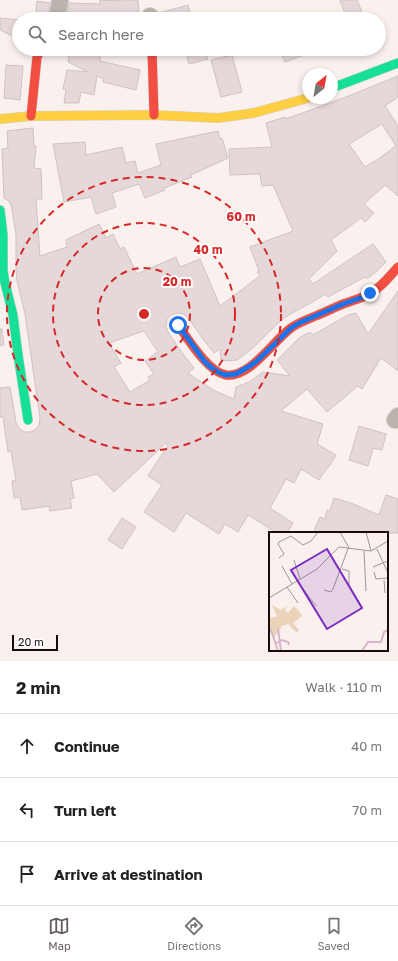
<!DOCTYPE html>
<meta charset="utf-8">
<style>
:root{--surface:#fff;--page:#f2f2f2;--text:#222;--muted:#767676;--line:#e0e0e0;--accent:#665c5b}
body{margin:0;font-family:"Golos Text",sans-serif;background:var(--page);color:var(--text)}
.compass{position:absolute;left:302px;top:68px;width:36px;height:36px;border-radius:50%;background:var(--surface);box-shadow:0 2px 6px #0003;rotate:31deg}
.scale{position:absolute;left:12px;bottom:10px;width:46px;box-sizing:border-box;padding-left:4px;border:2px solid #170d0c;border-top:0;font-size:11px;line-height:14px;white-space:nowrap;color:#170d0c;-webkit-text-stroke:3px #fefefe;paint-order:stroke}
.stop{position:absolute;width:12px;height:12px;margin:-9px;border:3px solid #1a73e8;border-radius:50%;background:#fff}
.stop.end{background:#1a73e8;border-color:#fff;box-shadow:0 1px 4px #0008}
.list{margin:0;padding:0;list-style:none}
h2{display:flex;justify-content:space-between;align-items:center;height:52px;margin:0;padding:0 16px;font-size:17px}
h2 small{font-size:13px;font-weight:400;color:var(--muted)}
.list li{display:grid;grid-template-columns:26px 1fr auto;gap:12px;align-items:center;box-sizing:border-box;height:64px;padding:0 16px;border-top:1px solid var(--line)}
.list b{display:block;font-size:15px;white-space:nowrap}
.list em{font-size:13px;font-style:normal;color:var(--muted)}
.icon{flex:none;width:22px;height:22px;fill:none;stroke:currentColor;stroke-width:2;stroke-linecap:round;stroke-linejoin:round}
.map{position:relative;flex:none;width:398px;height:661px;overflow:hidden}
.search{position:absolute;background:var(--surface);box-shadow:0 2px 6px #0003;left:12px;right:12px;top:12px;height:44px;display:flex;align-items:center;gap:10px;box-sizing:border-box;padding:0 14px;border-radius:22px;color:var(--muted);font-size:15px}
.sheet{height:244px;background:var(--surface)}
nav{display:flex;justify-content:space-around;align-items:center;box-sizing:border-box;height:56px;border-top:1px solid var(--line);background:var(--surface);font-size:11px;color:var(--muted)}
nav a{display:grid;justify-items:center;gap:2px}
nav .on{color:var(--accent)}
.map>svg:first-child{display:block}
</style>
<div class="map">
<svg width="398" height="661" viewBox="0 0 398 661">
<rect width="100%" height="100%" fill="#faf0ee"/>
<g fill="#e6d8d9" stroke="#cdc3c3" fill-rule="evenodd">
<polygon points="100,0 124,1 124,0 138,0 139,12 114,15 113,19 67,19 69,3 100,4"/>
<polygon points="340,0 357,0 365,19 347,19"/>
<polygon points="37,1 50,3 48,19 35,19"/>
<polygon points="188,5 192,19 160,19 159,13"/>
<polygon points="0,18 19,20 19,39 0,30"/>
<polygon points="70,49 100,49 100,61 140,70 136,90 103,82 104,79 97,76 94,95 81,92 79,103 64,103 66,90 63,89 67,70 88,72 68,62"/>
<polygon points="185,49 205,49 208,59 189,64"/>
<polygon points="279,49 317,49 317,50 285,62"/>
<polygon points="232,55 242,92 221,97 211,60"/>
<polygon points="6,65 23,66 20,100 4,98"/>
<path d="M398 76V97L385 106 398 126V196L385 185 364 204 374 213 365 222 361 218 331 240 337 251 309 279 313 284 373 244 386 262 378 270 367 279 365 277 328 297 326 294 305 306 287 316 276 325 253 348 237 360 224 361 221 359 220 349 214 353 203 339 188 318 184 314 177 313 171 315 167 320 166 326 168 332 183 354 194 368 188 373 213 390 234 399 236 387 249 382 263 372 290 376 277 360 299 338 306 334 310 332 313 335 348 315 356 313 368 334 398 291V371L381 358 362 389 358 386 327 412 307 389 281 411 323 424 317 444 336 455 328 468H327L319 480 301 469 294 483 286 479 270 508 293 523 287 533H277L248 515 238 532 225 524 219 534 186 513 174 532 144 512 162 485 148 476 168 445 166 443 114 492 97 474 71 481 74 498 70 499 72 508 50 511 49 506 22 510 20 497 14 498 12 481 16 480 11 451 8 452 3 417H0V388L10 387 16 422 19 428 24 432H30L35 430 39 425 40 418 25 314 17 281 16 269V235L12 209 10 202 4 198 2 149 8 148 7 131 33 128 34 146H36L34 168 41 169 42 199H36L40 256 67 247 66 240 99 224 106 238 113 234 120 249 124 247 137 274 176 257 180 267 200 259 220 306 260 276 257 272 259 271 250 247 293 231 273 185 262 186 260 174 230 175 229 149 272 147 266 123 285 117V119L311 110 346 97ZM382 124 396 146 374 162V161L365 167 349 144ZM144 331 158 352 145 361 154 374 148 377 150 380 130 392 114 367 121 363 109 343Z"/>
<polygon points="218,131 220,139 222,138 228,158 191,175 192,177 164,188 165,190 145,198 139,184 112,193 116,207 96,214 91,197 64,202 53,144 85,142 86,155 122,147 126,163 135,161 138,173 161,165 156,144"/>
<polygon points="0,329 2,329 4,345 0,346"/>
<polygon points="359,426 386,434 382,450 373,448 368,466 349,460"/>
<polygon points="386,495 398,499 398,533 313,533 320,517 325,519 327,510 330,511 334,498 351,503 379,515"/>
<polygon points="122,518 136,527 122,549 108,540"/>
</g>
<g fill="none" stroke-linecap="round" stroke-linejoin="round">
<g stroke="#d5cdcb" stroke-width="18">
<g id="street">
<polyline points="150,16 150,19"/>
<polyline points="57,19 60,0"/>
<polyline points="395,420 398,416"/>
</g>
</g>
<g stroke="#d5cdcb" stroke-width="10">
<g id="fast">
<polyline points="332,88 398,63"/>
<polyline points="0,210 3,235 3,270 5,283 13,315 18,355 28,420"/>
</g>
</g>
<g stroke="#d5cdcb" stroke-width="10">
<polyline id="slow" points="0,119 31,116 154,115 218,118 254,113 308,98"/>
</g>
<g stroke="#d5cdcb" stroke-width="10">
<g id="jam">
<polyline points="152,49 154,115"/>
<polyline points="31,116 37,57 41,49"/>
<path d="M178 325C188 339 208 372 226 375 250 378 273 341 291 328 299 322 309 319 318 315 328 311 337 306 346 303 354 300 362 298 369 294 381 288 389 277 398 267"/>
</g>
</g>
<use href="#street" stroke="#bbb3ae" stroke-width="16"/>
<use href="#fast" stroke="#16e098" stroke-width="9"/>
<use href="#slow" stroke="#ffcf43" stroke-width="9"/>
<use href="#jam" stroke="#f24e42" stroke-width="9"/>
</g>
<g fill="none" stroke-linecap="round" stroke-linejoin="round">
<polyline stroke="#1a73e8" stroke-width="5" points="178,325 205,362 212,368 218,372 225,375 236,374 250,366 258,360 291,328 299,323 343,304 366,296 370,293"/>
</g>
<g fill="none" stroke="#d62828" stroke-width="2" stroke-dasharray="7 5">
<circle cx="144" cy="314" r="46"/>
<circle cx="144" cy="314" r="91"/>
<circle cx="144" cy="314" r="137"/>
</g>
<g transform="translate(269 532)">
<rect width="119" height="119" fill="#faf0ee"/>
<path d="M3 73 12 78 18 74 16 78 19 81 25 74 30 79 33 84 24 91 30 98 28 101 19 92 13 94 5 106 0 93V80L2 86 8 84Z" fill="#ebd3ba"/>
<path fill="none" stroke="#d9b4ca" stroke-width="2" d="M9 96 12 119M0 99 2 98 9 119M6 112 13 108 19 110 20 113M93 119 99 110H112L115 100 119 98"/>
<path fill="none" stroke="#9f9594" stroke-width="1" d="M71 0 79 14M97 0 102 19M108 17 119 41M95 19 97 59M10 26 15 22 9 12 10 10 22 4 34 13 42 9 49 0M25 28 31 47M13 34 23 52M104 35 119 29M73 37 80 39V54M105 40 107 47 119 46M115 48 116 61M28 49 47 74M18 55 29 71M55 58 62 60 64 57 80 14M0 66 48 37 70 15 102 19 119 9"/>
<path fill="#7b2cbf" fill-opacity="0.15" stroke="#7b2cbf" stroke-width="2" d="M58 17 93 76 58 97 22 38Z"/>
<rect width="119" height="119" fill="none" stroke="#170d0c" stroke-width="2"/>
</g>
<circle cx="144" cy="314" r="6" fill="#d62828" stroke="#fefefe" stroke-width="2"/>
<g font-size="12" text-anchor="middle" font-weight="bold" fill="#d62828" stroke="#fefefe" stroke-width="4" stroke-linejoin="round" paint-order="stroke">
<text x="241" y="221">60 m</text>
<text x="208" y="254">40 m</text>
<text x="177" y="286">20 m</text>
</g>
</svg>
<svg class="compass" viewBox="-18 -18 36 36"><path d="M0-13l5 13h-10z" fill="#e53935"/><path d="M0 13l5-13h-10z" fill="#767676"/></svg>
<div class="scale">20 m</div>
<div class="stop" style="left:178px;top:325px"></div>
<div class="stop end" style="left:370px;top:293px"></div>
<div class="search"><svg class="icon" aria-label="search" viewBox="0 0 24 24"><circle cx="10" cy="10" r="6"/><path d="M15 15l6 6"/></svg>Search here</div>
</div>
<section class="sheet">
<h2>2 min<small>Walk · 110 m</small></h2>
<ul class="list">
<li><svg class="icon" aria-label="ahead" viewBox="0 0 24 24"><path d="M12 20V5M6 11l6-6 6 6"/></svg><div><b>Continue</b></div><em>40 m</em></li>
<li><svg class="icon" aria-label="left" viewBox="0 0 24 24"><path d="M17 20v-9H6M10 6l-5 5 5 5"/></svg><div><b>Turn left</b></div><em>70 m</em></li>
<li><svg class="icon" aria-label="arrive" viewBox="0 0 24 24"><path d="M6 21V4h12l-3 4 3 4H6"/></svg><div><b>Arrive at destination</b></div></li>
</ul>
</section>
<nav>
<a class="on"><svg class="icon" aria-label="map" viewBox="0 0 24 24"><path d="M3 6l6-2 6 2 6-2v14l-6 2-6-2-6 2zM9 4v14M15 6v14"/></svg>Map</a>
<a><svg class="icon" aria-label="directions" viewBox="0 0 24 24"><path d="M12 3l9 9-9 9-9-9zM9 14v-3h6M13 9l2 2-2 2"/></svg>Directions</a>
<a><svg class="icon" aria-label="saved" viewBox="0 0 24 24"><path d="M7 4h10v16l-5-4-5 4z"/></svg>Saved</a>
</nav>
